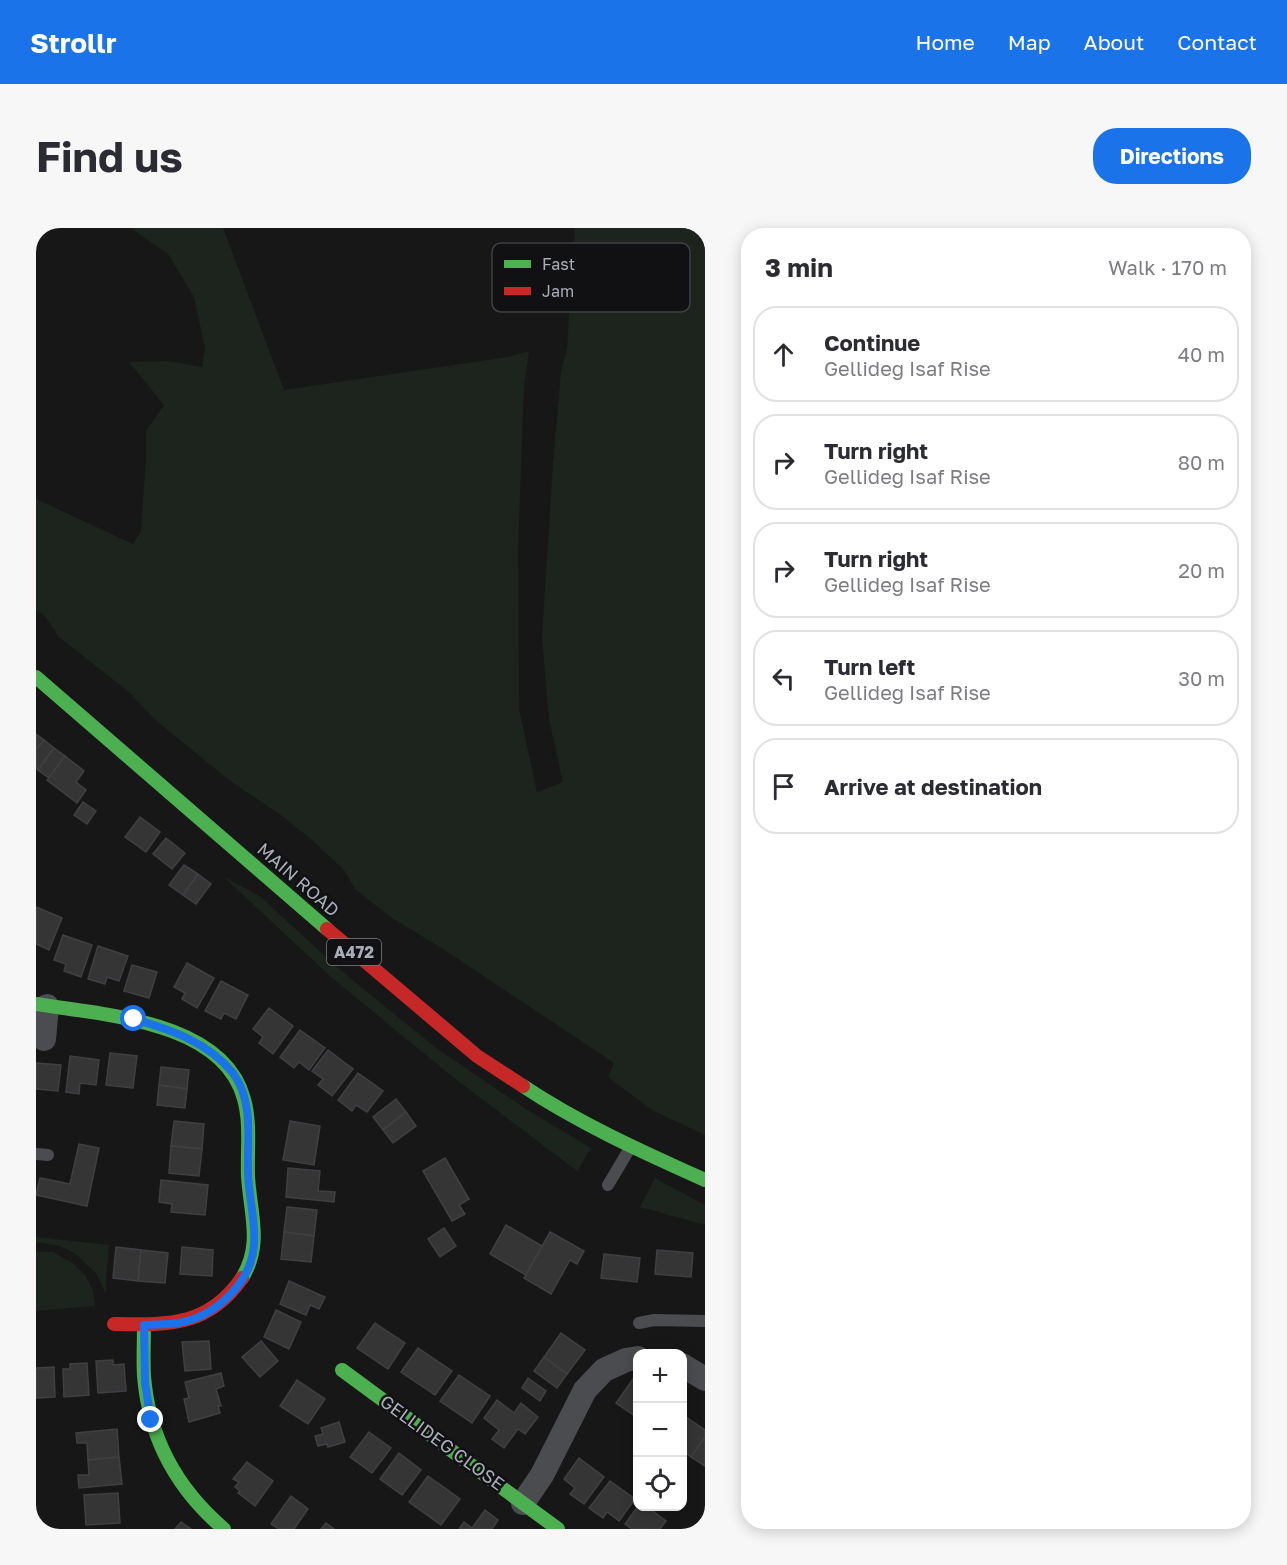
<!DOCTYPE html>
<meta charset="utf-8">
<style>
:root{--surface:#fff;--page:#f7f7f7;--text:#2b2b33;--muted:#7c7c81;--line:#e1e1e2;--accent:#1a73e8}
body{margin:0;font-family:"Golos Text",sans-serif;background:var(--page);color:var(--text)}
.controls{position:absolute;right:18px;bottom:18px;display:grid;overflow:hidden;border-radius:12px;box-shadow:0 3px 15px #0003}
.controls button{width:54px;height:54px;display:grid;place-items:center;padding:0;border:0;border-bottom:2px solid var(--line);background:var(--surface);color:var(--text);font:30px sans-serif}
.stop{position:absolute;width:18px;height:18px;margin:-14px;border:4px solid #1a73e8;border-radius:50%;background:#fff}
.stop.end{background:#1a73e8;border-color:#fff;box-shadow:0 2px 6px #0008}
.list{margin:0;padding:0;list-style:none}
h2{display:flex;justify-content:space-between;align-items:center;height:78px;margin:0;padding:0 24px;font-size:26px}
h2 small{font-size:20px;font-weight:400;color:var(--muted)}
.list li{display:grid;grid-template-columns:39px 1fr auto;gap:18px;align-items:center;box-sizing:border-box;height:96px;margin:0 12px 12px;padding:0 12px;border:2px solid var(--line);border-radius:24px}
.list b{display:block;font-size:22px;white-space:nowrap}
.list p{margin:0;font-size:20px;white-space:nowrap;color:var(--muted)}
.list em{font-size:20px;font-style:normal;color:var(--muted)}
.icon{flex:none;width:33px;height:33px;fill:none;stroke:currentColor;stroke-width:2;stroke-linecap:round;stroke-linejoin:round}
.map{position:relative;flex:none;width:669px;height:1301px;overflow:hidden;border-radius:24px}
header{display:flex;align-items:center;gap:36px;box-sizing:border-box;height:84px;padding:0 30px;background:var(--accent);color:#fff}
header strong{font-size:28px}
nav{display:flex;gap:33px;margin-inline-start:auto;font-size:21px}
.intro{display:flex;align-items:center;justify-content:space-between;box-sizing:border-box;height:144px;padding:0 36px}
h1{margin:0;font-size:42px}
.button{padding:15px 27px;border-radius:24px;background:var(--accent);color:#fff;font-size:21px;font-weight:700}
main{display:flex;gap:36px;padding:0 36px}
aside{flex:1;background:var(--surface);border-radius:24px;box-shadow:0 3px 15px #0003}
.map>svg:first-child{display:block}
</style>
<header>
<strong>Strollr</strong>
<nav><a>Home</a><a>Map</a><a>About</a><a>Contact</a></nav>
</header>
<div class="intro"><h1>Find us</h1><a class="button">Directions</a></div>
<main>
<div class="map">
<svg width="669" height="1301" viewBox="0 0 669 1301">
<rect width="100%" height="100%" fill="#171717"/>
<g fill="#1d241e">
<polygon points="95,0 187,0 248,162 472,129 493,123 488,159 482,318 483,481 501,564 527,554 513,491 506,410 517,236 525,143 531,121 539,0 669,0 669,907 616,882 572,849 578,835 407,721 356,690 319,661 308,642 276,612 245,587 193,552 117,490 94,465 23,409 9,388 0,382 0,271 97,316 105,303 110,230 110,203 128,177 93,134 132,133 166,139 169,120 158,69 132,26"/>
<polygon points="188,649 225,669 303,741 400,820 490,881 555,920 541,943 418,850 296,750"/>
<polygon points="619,950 669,977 669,997 604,979"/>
<polygon points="0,1009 73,1017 70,1050 70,1066 60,1045 40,1026 24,1018 0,1014"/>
<polygon points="0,1024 17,1024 35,1034 49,1047 57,1062 59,1078 0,1083"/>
</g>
<g fill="#353536" stroke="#3f4043" stroke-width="1.5">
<polygon points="0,506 8,512 0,522"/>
<polygon points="8,512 18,520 2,542 0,540 0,522"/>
<polygon points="18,520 29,528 13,550 2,542"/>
<polygon points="29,528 48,543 40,554 50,562 41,575 11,552"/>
<polygon points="47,574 60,583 51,596 38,587"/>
<polygon points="104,589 124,604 110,624 89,609"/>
<polygon points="130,610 149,625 136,641 117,626"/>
<polygon points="148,637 162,646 147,667 133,657"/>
<polygon points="162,646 175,656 160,676 147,667"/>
<polygon points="0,679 26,690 13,722 0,716"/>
<polygon points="27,707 56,717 45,749 28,743 30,736 18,732"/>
<polygon points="62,718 92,728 83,753 71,749 69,756 52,751"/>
<polygon points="151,735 178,750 161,780 146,771 149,765 138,759"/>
<polygon points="96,737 121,744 113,770 88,763"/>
<polygon points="185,753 212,767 200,791 188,785 185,791 169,783"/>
<polygon points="233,780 257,798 237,826 223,815 227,809 217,801"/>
<polygon points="264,802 289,820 273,842 263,834 258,840 244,829"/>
<polygon points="292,822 317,841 296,868 282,857 287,851 276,843"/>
<polygon points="74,825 101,828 97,860 70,857"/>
<polygon points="34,828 63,832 60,857 44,855 43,866 30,864"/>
<polygon points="0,835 25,837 22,863 0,861"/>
<polygon points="125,839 153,842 151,861 123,857"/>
<polygon points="322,845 347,863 331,884 320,877 316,883 302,872"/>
<polygon points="123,857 151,861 149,880 121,877"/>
<polygon points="360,871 370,884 347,902 337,889"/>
<polygon points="370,884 380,898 357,915 347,902"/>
<polygon points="138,893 168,896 166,921 135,918"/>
<polygon points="254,893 284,898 278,937 247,932"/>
<polygon points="43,916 63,920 51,978 0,967 4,950 34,956"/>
<polygon points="135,918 166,921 163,948 133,945"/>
<polygon points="409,930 433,971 423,977 429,986 416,993 387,943"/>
<polygon points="252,940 284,943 282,963 299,964 298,974 250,969"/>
<polygon points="125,952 172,957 169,987 135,984 136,976 123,974"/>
<polygon points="251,979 281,982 278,1008 248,1004"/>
<polygon points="470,997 506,1018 490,1047 454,1026"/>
<polygon points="408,1000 420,1018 404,1029 392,1011"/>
<polygon points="248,1004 278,1008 275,1034 245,1031"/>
<polygon points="514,1004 548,1023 541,1036 534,1032 515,1066 488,1050"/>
<polygon points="80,1019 105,1022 102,1053 77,1050"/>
<polygon points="146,1019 177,1022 176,1048 144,1046"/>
<polygon points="105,1022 132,1025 129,1055 102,1053"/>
<polygon points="621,1022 657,1025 655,1049 619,1046"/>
<polygon points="568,1026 604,1030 601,1054 565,1050"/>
<polygon points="253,1053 289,1069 283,1081 274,1077 270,1087 244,1076"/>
<polygon points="240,1082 265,1094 253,1121 228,1109"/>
<polygon points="339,1095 369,1115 352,1141 321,1120"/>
<polygon points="525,1105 549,1122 531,1146 508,1129"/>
<polygon points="173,1113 175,1141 149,1143 146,1114"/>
<polygon points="225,1113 242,1133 224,1149 206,1129"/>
<polygon points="382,1120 416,1143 399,1167 365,1144"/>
<polygon points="508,1129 531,1146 521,1160 498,1143"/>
<polygon points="77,1132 77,1137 88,1136 90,1163 62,1165 60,1133"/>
<polygon points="51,1135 53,1167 28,1169 27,1141 34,1141 34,1136"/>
<polygon points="18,1139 19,1169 0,1170 0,1140"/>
<polygon points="185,1145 188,1158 180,1161 185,1178 182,1178 184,1185 153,1194 148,1171 153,1170 149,1154"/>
<polygon points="423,1147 454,1168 436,1195 404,1173"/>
<polygon points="492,1150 510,1163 504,1173 486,1160"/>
<polygon points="597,1151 602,1154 602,1190 580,1175"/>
<polygon points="261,1152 289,1171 272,1196 244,1178"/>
<polygon points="461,1172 478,1185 485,1175 502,1189 489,1206 482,1201 468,1220 456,1211 463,1202 448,1190"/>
<polygon points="650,1189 669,1202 669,1209 655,1229 646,1222 646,1194"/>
<polygon points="303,1194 309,1214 292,1219 291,1216 282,1218 279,1208 287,1206 285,1200"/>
<polygon points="81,1201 83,1229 52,1232 51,1215 41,1215 40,1205"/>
<polygon points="333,1204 355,1220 336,1245 314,1229"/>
<polygon points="669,1209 669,1238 655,1229"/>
<polygon points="363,1225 385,1242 366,1267 344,1251"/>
<polygon points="83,1229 86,1256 43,1260 42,1247 53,1247 52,1232"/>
<polygon points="543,1230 568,1249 548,1276 534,1266 539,1260 528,1251"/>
<polygon points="211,1234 237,1253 219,1278 202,1265 204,1263 199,1259 203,1254 197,1251"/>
<polygon points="392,1248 424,1271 405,1297 373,1274"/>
<polygon points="574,1253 599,1271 583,1293 571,1284 567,1290 553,1280"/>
<polygon points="82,1265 84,1295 50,1297 48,1267"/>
<polygon points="255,1268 272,1281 258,1301 243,1301 235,1296"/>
<polygon points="602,1278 610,1278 630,1293 624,1301 596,1301 589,1296"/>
<polygon points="449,1282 462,1292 456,1301 423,1301 428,1294 436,1300"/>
<polygon points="145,1294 155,1301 139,1301"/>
<polygon points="290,1295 298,1301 285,1301"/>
</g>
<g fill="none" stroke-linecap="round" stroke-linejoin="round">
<g stroke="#4b4c50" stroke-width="12">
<polyline points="0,926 12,927"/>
<polyline points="572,957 594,920"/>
<polyline points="603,1095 618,1092 669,1093"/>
</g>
<g stroke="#4b4c50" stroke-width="24">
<polyline points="8,811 11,778"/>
<polyline points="646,1137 669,1151"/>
<polyline points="487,1275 506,1247 549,1162 568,1142 590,1132 602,1130"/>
</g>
<g stroke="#4caf50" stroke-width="14">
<polyline points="0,449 291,701"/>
<path d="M0 776C66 787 187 792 208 871 215 896 211 923 212 948 214 985 227 1016 206 1050"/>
<path d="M487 858C544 896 607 924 669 952"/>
<path d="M108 1097C108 1114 107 1131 108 1148 113 1210 141 1261 188 1301"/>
<polyline points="306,1142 522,1301"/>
</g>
<g stroke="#c62828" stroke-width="14">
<polyline points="291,701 441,828 487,858"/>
<path d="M78 1096C132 1097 172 1099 206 1050"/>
</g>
</g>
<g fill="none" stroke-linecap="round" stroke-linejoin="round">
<path stroke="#1a73e8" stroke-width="8" d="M98 791C135 802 172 814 197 845 218 874 211 910 212 943 212 967 220 991 218 1016 216 1055 178 1090 141 1095 130 1097 119 1096 108 1097L109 1155 115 1192"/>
</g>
<g text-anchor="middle" stroke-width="5" stroke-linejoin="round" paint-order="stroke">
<rect fill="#111113" stroke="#7b7e86" stroke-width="1.5" x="291" y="711" width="54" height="26" rx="4.5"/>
<g font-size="16" font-weight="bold" fill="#a8adb8">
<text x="318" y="730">A472</text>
</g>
<g font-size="18" fill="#a8adb8" stroke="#111113">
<text transform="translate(262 652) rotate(41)" y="6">MAIN ROAD</text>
<text transform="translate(406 1215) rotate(36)" y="6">GELLIDEG CLOSE</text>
</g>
</g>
<rect x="456" y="15" width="198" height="69" rx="9" fill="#111113" stroke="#3e4045" stroke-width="1.5"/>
<rect x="468" y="32" width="27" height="8" fill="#4caf50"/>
<rect x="468" y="59" width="27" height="8" fill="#c62828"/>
<g font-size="16" fill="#a8adb8">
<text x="506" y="42">Fast</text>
<text x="506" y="69">Jam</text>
</g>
</svg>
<div class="controls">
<button>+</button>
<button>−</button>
<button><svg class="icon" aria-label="locate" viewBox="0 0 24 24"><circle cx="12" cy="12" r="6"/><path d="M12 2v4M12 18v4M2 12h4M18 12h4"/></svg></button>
</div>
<div class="stop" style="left:98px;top:791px"></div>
<div class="stop end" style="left:115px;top:1192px"></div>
</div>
<aside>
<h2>3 min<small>Walk · 170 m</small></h2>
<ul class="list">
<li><svg class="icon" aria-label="ahead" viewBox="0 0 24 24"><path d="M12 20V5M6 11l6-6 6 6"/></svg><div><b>Continue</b><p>Gellideg Isaf Rise</p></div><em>40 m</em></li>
<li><svg class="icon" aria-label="right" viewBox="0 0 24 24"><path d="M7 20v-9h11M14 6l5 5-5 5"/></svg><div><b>Turn right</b><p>Gellideg Isaf Rise</p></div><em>80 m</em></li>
<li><svg class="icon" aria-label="right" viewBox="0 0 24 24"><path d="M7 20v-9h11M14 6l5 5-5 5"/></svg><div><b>Turn right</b><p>Gellideg Isaf Rise</p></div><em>20 m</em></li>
<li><svg class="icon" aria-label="left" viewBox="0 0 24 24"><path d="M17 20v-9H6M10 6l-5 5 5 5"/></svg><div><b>Turn left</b><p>Gellideg Isaf Rise</p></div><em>30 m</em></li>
<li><svg class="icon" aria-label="arrive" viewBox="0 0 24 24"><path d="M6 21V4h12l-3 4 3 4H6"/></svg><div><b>Arrive at destination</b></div></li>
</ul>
</aside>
</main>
